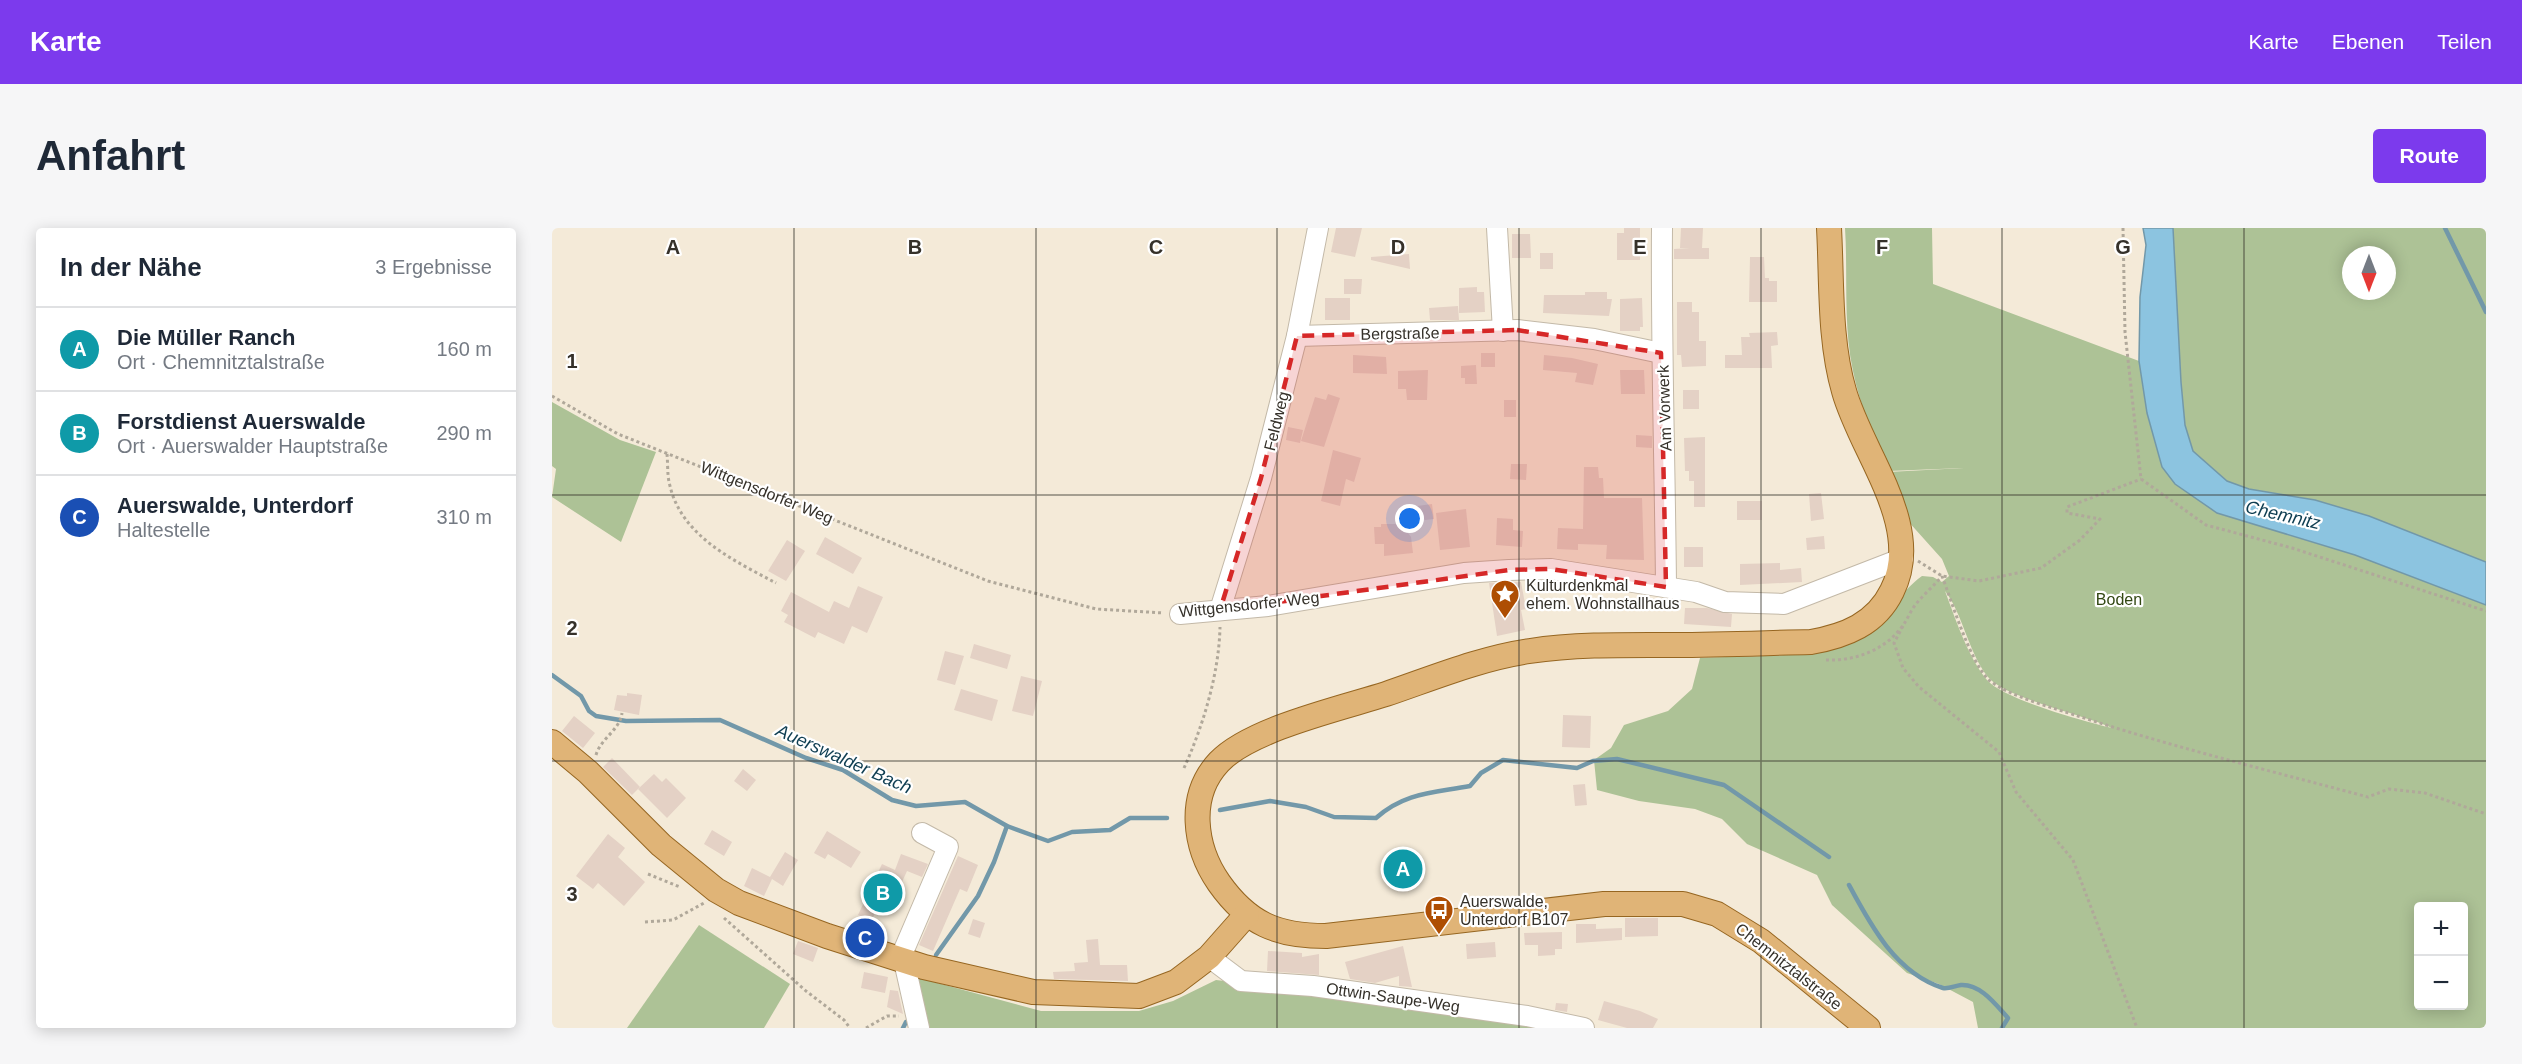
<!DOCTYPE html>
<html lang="de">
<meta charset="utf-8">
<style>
:root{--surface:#fff;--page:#f6f6f7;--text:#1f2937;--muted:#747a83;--line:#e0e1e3;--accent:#7c3aed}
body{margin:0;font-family:Arial,sans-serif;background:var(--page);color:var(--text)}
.controls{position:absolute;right:18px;bottom:18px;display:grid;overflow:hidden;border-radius:6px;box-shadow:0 3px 15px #0003}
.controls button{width:54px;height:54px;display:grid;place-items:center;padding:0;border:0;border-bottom:2px solid var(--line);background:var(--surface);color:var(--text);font:30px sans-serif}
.compass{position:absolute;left:1790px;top:18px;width:54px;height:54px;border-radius:50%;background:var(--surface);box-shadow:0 3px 15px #0003;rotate:180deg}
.you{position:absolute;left:858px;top:291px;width:21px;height:21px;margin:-15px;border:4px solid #fff;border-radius:50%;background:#1a73e8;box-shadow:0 0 0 9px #1a73e833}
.badge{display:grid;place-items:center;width:39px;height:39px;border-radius:50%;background:var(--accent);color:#fff;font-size:20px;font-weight:700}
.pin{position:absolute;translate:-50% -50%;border:3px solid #fff;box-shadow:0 2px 6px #0006}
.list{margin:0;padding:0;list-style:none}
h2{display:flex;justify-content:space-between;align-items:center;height:78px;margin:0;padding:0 24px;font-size:26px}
h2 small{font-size:20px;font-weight:400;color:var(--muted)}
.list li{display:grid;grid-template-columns:39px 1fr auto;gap:18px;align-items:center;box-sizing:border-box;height:84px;padding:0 24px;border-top:2px solid var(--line)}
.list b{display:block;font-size:22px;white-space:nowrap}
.list p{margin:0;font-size:20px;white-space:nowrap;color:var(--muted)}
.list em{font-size:20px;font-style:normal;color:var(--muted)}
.map{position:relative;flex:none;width:1934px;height:800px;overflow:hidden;border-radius:6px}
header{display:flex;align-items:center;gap:36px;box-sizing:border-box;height:84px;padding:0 30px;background:var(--accent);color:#fff}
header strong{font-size:28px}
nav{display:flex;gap:33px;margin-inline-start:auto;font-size:21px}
.intro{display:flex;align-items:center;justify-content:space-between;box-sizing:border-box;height:144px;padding:0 36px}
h1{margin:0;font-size:42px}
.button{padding:15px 27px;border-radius:6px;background:var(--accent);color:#fff;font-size:21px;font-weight:700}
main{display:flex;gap:36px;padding:0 36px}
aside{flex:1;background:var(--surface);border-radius:6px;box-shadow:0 3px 15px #0003}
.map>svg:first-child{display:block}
</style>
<header>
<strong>Karte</strong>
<nav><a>Karte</a><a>Ebenen</a><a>Teilen</a></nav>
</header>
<div class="intro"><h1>Anfahrt</h1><a class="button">Route</a></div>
<main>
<aside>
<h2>In der Nähe<small>3 Ergebnisse</small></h2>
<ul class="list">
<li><span class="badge" style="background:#0f9aa8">A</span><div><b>Die Müller Ranch</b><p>Ort · Chemnitztalstraße</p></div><em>160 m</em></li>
<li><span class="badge" style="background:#0f9aa8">B</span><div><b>Forstdienst Auerswalde</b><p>Ort · Auerswalder Hauptstraße</p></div><em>290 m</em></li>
<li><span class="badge" style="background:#1a4fb4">C</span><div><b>Auerswalde, Unterdorf</b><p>Haltestelle</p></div><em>310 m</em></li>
</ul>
</aside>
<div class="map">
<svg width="1934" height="800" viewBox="0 0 1934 800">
<rect width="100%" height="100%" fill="#f4ead8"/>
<g fill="#adc296" fill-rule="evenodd">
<path d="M1293 0H1380L1381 56 1587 133 1595 185 1610 239 1665 285 1803 327 1934 377V800H1426L1421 774 1387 756 1355 745 1280 677 1265 647 1195 616 1170 591 1143 581 1087 573 1045 562 1042 532 1059 520 1072 497 1116 483 1140 461 1148 430C1190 427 1274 432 1308 410 1333 394 1346 365 1370 348L1381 349 1390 354 1397 348 1390 331 1355 292 1336 244 1412 240 1336 243C1322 210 1308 178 1301 143 1291 97 1296 47 1293 0ZM1393 363C1411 386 1416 424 1436 449 1453 470 1533 487 1560 500 1534 494 1451 471 1435 452 1415 427 1404 392 1393 363ZM1866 678H1912V778H1866Z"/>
<path d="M1621 0H1934V334L1763 272 1697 261 1675 253 1641 223 1633 197 1629 154ZM1799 27H1835V63H1799Z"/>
<polygon points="0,174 68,212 104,224 69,314 0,269 4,241 0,238"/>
<polygon points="147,697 238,756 212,800 75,800"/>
<polygon points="367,750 489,783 587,783 621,773 664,752 856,774 1013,800 373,800 366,771"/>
</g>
<polygon fill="#8cc4e0" stroke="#7298a9" stroke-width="1.5" points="1591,0 1621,0 1629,154 1633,197 1641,223 1675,253 1697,261 1763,272 1817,288 1934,334 1934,377 1803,327 1665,285 1623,256 1610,239 1595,185 1587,133 1588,69 1594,17"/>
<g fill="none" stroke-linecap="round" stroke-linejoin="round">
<g stroke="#7298a9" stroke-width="4.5">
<polyline points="1893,0 1934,84"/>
<polyline points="0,447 29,468 37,483 44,488 74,493 168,492 254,530 291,542 340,572 364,578 413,574 455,598 496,613 520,604 558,602 578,590 615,590"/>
<path d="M668 582 718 573 754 579 782 589 824 590C853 564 882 565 918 558L929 545 951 532 1025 540 1041 533 1065 531 1172 557 1277 629"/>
<path d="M1297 657C1319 698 1344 745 1391 760 1397 761 1402 758 1409 757 1429 756 1444 777 1456 790L1450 800"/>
<polyline points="384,727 426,668 442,634 455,598"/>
<polyline points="351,800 354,794"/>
</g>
</g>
<g fill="#e4d1c5">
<polygon points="784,0 810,0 803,29 779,24"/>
<polygon points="1072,0 1088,0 1088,32 1065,32 1065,5 1072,5"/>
<polygon points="1129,0 1151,0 1150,20 1157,20 1157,31 1122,31 1122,21 1138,20 1128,20"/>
<polygon points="960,6 978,6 979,30 960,30"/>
<rect x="988" y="25" width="13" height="16"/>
<polygon points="857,26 858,41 819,32 819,29"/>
<polygon points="1198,29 1212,29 1213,50 1217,50 1217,53 1225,53 1225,74 1197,74"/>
<polygon points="792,51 810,51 809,66 792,66"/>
<polygon points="925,59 925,64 932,64 933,84 907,85 907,60"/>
<polygon points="1033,64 1055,64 1055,71 1060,71 1057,88 991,85 992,67 1033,67"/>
<rect x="773" y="70" width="25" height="22"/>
<polygon points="1090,70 1091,99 1088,99 1088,103 1068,103 1068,71"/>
<polygon points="1125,74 1140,74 1140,84 1147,84 1147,113 1154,113 1154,138 1130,139 1129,127 1125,127"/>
<polygon points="906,78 907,92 878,92 877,80"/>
<polygon points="1225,104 1226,117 1219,118 1220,140 1173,140 1173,127 1190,127 1189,109 1198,109 1197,105"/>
<rect x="929" y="125" width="14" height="14"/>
<polygon points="801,127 834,129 835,146 801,145"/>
<polygon points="992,127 1020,130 1046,136 1041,157 1023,154 1025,145 991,142"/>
<polygon points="924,137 925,156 913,156 913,150 909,150 909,138"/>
<polygon points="876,142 875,172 855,172 854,161 846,161 846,143"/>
<polygon points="1068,142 1092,142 1093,166 1069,166"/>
<rect x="1131" y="162" width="16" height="19"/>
<polygon points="776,166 788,170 772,219 749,213 763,169 774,172"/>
<rect x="952" y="172" width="12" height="17"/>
<polygon points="736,199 751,202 748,215 734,212"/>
<polygon points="1084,207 1100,208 1100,220 1084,219"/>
<polygon points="1153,209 1153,279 1142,279 1142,253 1137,253 1137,243 1133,243 1132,210"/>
<polygon points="781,222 809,230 802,254 794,251 788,278 769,273"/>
<polygon points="959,236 975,236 974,252 958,251"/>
<polygon points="1032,239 1046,239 1047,250 1051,250 1052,270 1090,270 1092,332 1054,331 1055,317 1026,316 1026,322 1005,321 1006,300 1031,301"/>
<polygon points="1269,265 1272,291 1259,293 1257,266"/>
<rect x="1185" y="273" width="25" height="19"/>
<polygon points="880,276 882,291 873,292 858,279"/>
<polygon points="914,281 918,319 888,322 884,285"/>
<polygon points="945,290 961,291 961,302 971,303 970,319 944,317"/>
<polygon points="829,296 849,296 859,309 861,325 832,328 832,316 823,316 822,299 829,299"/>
<polygon points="1272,308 1273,321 1255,322 1254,310"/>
<polygon points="273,309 310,330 301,346 264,326"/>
<polygon points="235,312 253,323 234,353 216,343"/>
<rect x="1132" y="319" width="19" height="20"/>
<polygon points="1228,335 1228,342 1249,340 1250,354 1188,357 1188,336"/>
<polygon points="969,354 974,381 969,382 973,402 945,408 937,355"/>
<polygon points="306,358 331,369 315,405 300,398 292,416 266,404 263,410 232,394 236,387 229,383 239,364 277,384 282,373 297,380"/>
<polygon points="1133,380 1155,380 1180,386 1179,399 1132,396"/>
<polygon points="422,416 459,427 455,441 418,430"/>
<polygon points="393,423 412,428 403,457 385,452"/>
<polygon points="469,448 490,453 481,488 460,483"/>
<polygon points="409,461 446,472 440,493 402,482"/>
<polygon points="75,465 90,467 87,487 62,482 65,467 75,468"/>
<polygon points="1011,487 1039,488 1038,520 1010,519"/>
<polygon points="22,488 43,505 31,520 10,503"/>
<polygon points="60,530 88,559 80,567 51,539"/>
<polygon points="191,541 204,552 195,563 182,553"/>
<polygon points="102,546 110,554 114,550 134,570 115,590 86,561"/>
<polygon points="1033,556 1035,577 1023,578 1021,557"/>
<polygon points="160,602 180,614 172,628 152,616"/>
<polygon points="275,603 309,624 299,640 276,626 273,631 262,625"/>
<polygon points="56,606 73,620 66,629 93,654 72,678 46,655 41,661 24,648"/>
<polygon points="233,624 246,632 231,658 220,651 212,668 192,658 200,640 218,649"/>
<polygon points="349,626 376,636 370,649 355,643 335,687 324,682 320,692 306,687 330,636 343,642"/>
<polygon points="406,628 426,637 415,664 408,661 381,723 367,717"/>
<polygon points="1073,690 1106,690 1106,708 1073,709"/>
<polygon points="421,691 433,695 428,710 416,706"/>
<polygon points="1024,696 1044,696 1044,701 1070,700 1070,712 1024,715"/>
<polygon points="1010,704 1010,721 1003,721 1003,727 986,728 986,717 973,717 972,705"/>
<polygon points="546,711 548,737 575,737 576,753 502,751 501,744 523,743 522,735 536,734 534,712"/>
<polygon points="246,713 266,720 261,734 241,726"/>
<polygon points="943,714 944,729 915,731 914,716"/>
<polygon points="851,718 860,759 847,758 847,748 823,755 798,751 793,734"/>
<polygon points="716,723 750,725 750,729 767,726 767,747 715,743"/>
<polygon points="312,744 336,749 333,765 309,760"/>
<polygon points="338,762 346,763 351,786 335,779"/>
<polygon points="1052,773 1088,783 1106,791 1101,800 1075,800 1046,792"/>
<polygon points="1004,775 1016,776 1015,784 1003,782"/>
</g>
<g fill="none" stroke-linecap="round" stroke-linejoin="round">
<g stroke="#c3b9a8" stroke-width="22">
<g id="minor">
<polyline points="945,0 951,103"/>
<path d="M1110 0C1109 120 1113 239 1114 359"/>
<polyline points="745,108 965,102 1042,111 1109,125"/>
<polyline points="668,382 709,250 745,108 766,0"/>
<polyline points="628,386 716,378 912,345 957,342 999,341 1144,364 1173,374 1232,376 1351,330"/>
<polyline points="657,729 689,753 761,758 975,788 1032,800"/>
<polyline points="348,731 396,619 370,605"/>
<polyline points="352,733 367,800"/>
</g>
</g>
<g stroke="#966621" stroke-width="26">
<g id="major">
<path d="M1277 0C1280 53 1277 112 1292 163 1309 225 1373 298 1340 363 1324 396 1293 408 1259 414 1214 415 1168 417 1123 417 1075 417 1025 416 978 423 929 430 881 450 834 466 790 480 698 501 667 534 635 568 642 619 667 655 696 696 725 708 774 708L1052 676H1131L1165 686 1209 713 1316 800"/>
<polyline points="0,514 36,544 109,617 164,662 187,675 275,708 372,739 481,764 587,768 624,754 657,729 695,686"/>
</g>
</g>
<g stroke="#b0a89a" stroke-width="3" stroke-dasharray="3 3" stroke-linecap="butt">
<polyline points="1571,0 1573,104 1589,251 1654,297 1740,320 1934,383"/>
<polyline points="0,168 66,206 436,353 544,381 612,385"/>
<path d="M115 226C116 236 115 248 118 258 130 309 183 333 224 355"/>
<polyline points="1366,333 1390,348 1427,353 1489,340 1528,312 1548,291 1515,285 1515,279 1589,251"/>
<path d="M1390 348C1400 374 1418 434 1437 452 1456 468 1502 480 1526 488 1621 519 1719 543 1816 569L1837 561 1873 565 1934 586"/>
<polyline points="1351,398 1342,415 1351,440 1367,459 1447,524 1464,564 1521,632 1585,800"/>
<path d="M1274 432C1304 433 1334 422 1352 396 1356 390 1359 382 1364 376 1372 366 1382 358 1390 348"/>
<path d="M44 527C49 510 68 502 70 485"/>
<path d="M632 540C651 498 667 446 668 399"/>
<polyline points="96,646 128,659"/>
<polyline points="172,690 254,763 292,792 298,800"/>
<polyline points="93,694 121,692 152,675"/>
<polyline points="314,800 335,788 347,788"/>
</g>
<use href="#minor" stroke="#fff" stroke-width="20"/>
<use href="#major" stroke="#e0b477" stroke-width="24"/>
</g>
<path fill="#d62828" fill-opacity="0.2" stroke="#d62828" stroke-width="4.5" stroke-dasharray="12 8" stroke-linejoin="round" d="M965 102 1109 125 1114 359 999 341 957 342 668 382 709 250 745 108Z"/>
<path fill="none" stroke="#35312a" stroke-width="1.5" stroke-opacity="0.55" d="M242 0V800M484 0V800M725 0V800M967 0V800M1209 0V800M1450 0V800M1692 0V800M0 267H1934M0 533H1934"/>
<defs>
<g id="sight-pin" transform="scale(1.5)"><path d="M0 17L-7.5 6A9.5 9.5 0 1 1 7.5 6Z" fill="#ae4e03" stroke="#fff"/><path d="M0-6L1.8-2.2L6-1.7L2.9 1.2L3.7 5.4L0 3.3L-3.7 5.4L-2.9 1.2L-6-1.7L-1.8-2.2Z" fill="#fff"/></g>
<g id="bus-pin" transform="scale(1.5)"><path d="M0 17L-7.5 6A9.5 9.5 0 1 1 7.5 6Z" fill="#ae4e03" stroke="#fff"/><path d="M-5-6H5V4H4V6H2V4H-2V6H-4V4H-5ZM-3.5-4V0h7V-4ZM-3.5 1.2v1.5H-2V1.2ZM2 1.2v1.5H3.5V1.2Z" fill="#fff"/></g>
</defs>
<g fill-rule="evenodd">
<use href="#sight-pin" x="953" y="366"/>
<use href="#bus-pin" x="887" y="682"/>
</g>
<g text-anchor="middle" stroke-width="4.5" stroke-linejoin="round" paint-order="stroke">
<g font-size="16" fill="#35312a" stroke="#fff">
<text transform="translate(848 105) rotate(-1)" y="6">Bergstraße</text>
<text transform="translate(1112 180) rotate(-92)" y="6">Am Vorwerk</text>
<text transform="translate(724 193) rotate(-76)" y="6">Feldweg</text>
<text transform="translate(215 264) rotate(22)" y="6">Wittgensdorfer Weg</text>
<text transform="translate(697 376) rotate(-6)" y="6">Wittgensdorfer Weg</text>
<text transform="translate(1237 738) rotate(38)" y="6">Chemnitztalstraße</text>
<text transform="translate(841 769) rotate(8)" y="6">Ottwin-Saupe-Weg</text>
</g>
<g font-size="16" fill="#35312a" stroke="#fff" text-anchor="start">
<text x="974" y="363">Kulturdenkmal<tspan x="974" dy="18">ehem. Wohnstallhaus</tspan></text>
<text x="908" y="679">Auerswalde,<tspan x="908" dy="18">Unterdorf B107</tspan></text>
</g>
<g font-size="16" fill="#324713" stroke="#fff">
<text x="1567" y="377">Boden</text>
</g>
<g font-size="18" font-style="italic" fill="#0f3e52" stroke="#fff">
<text transform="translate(1731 287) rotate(13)" y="6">Chemnitz</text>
<text transform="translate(292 531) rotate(24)" y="6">Auerswalder Bach</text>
</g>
</g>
<g font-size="20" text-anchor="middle" font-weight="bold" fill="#35312a" stroke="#fff" stroke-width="4.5" stroke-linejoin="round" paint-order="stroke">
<text x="121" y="26">A</text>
<text x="363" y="26">B</text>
<text x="604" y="26">C</text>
<text x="846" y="26">D</text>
<text x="1088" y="26">E</text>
<text x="1330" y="26">F</text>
<text x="1571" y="26">G</text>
<text x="20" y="140">1</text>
<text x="20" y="407">2</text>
<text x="20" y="673">3</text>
</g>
</svg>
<div class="controls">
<button>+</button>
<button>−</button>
</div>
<svg class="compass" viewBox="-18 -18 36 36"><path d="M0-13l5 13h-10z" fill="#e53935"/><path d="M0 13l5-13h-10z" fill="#747a83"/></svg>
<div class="you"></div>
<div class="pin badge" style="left:851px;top:641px;background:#0f9aa8">A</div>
<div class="pin badge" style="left:331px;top:665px;background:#0f9aa8">B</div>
<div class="pin badge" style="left:313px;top:710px;background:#1a4fb4">C</div>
</div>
</main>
